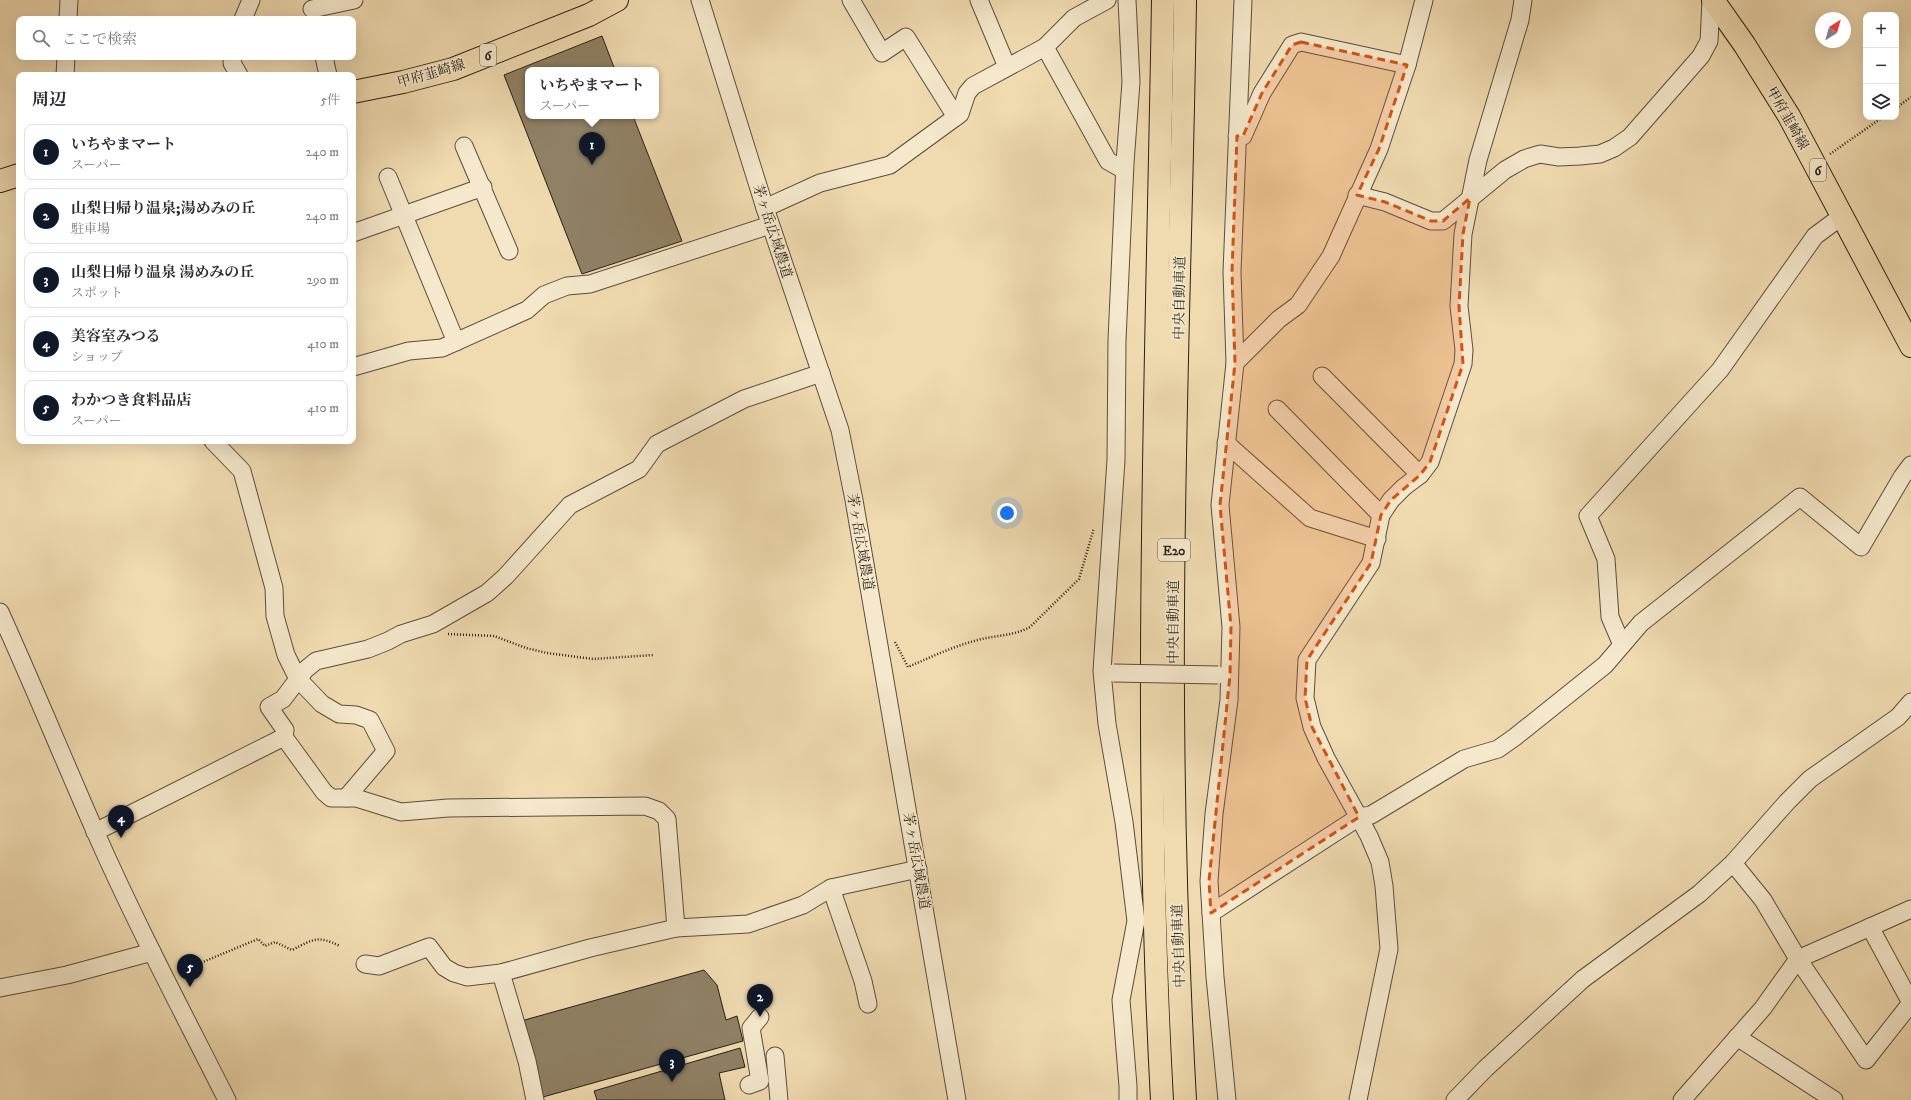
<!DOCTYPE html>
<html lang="ja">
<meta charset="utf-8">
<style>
:root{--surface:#fff;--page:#f2f2f3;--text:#2b2b33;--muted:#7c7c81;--line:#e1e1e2;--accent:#111827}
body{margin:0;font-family:"IM FELL DW Pica","Noto Serif JP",serif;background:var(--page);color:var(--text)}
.controls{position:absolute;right:12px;top:12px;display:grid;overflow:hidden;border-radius:8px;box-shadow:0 4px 16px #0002}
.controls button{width:36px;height:36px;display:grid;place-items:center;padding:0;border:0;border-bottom:1px solid var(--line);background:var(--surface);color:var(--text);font:20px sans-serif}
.compass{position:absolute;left:1815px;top:12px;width:36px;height:36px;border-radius:50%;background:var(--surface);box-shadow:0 4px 16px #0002;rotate:37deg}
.you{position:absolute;left:1007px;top:513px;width:14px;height:14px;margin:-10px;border:3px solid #fff;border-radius:50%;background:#1a73e8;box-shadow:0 0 0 6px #1a73e833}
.badge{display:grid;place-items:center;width:26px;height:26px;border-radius:50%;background:var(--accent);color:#fff;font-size:13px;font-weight:700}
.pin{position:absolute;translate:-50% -33px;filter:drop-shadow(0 1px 2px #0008)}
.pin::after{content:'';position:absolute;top:21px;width:14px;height:12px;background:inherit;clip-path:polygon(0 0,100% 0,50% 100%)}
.popup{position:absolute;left:525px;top:67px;width:134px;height:52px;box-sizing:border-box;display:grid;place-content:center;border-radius:8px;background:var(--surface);filter:drop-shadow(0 1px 3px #0005);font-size:13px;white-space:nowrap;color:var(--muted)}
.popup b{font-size:15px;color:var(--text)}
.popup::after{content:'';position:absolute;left:50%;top:100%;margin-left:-8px;border:8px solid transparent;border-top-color:var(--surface)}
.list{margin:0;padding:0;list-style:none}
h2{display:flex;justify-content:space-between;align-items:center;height:52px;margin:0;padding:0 16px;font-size:17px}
h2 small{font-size:13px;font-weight:400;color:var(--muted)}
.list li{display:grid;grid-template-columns:26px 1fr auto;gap:12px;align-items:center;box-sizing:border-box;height:56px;margin:0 8px 8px;padding:0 8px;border:1px solid var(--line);border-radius:8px}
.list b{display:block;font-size:15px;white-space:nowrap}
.list p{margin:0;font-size:13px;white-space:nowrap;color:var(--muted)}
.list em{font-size:13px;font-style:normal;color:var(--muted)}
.icon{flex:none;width:22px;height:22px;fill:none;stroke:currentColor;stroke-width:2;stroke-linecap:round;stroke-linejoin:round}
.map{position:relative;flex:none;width:1911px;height:1100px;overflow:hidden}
.search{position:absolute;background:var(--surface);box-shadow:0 4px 16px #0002;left:16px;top:16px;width:340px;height:44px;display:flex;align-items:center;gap:10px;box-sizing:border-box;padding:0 14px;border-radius:8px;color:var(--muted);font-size:15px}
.panel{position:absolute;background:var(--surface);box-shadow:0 4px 16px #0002;left:16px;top:72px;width:340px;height:372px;border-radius:8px}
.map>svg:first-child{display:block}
</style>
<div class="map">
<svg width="1911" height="1100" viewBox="0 0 1911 1100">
<rect width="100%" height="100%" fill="#f0dbb1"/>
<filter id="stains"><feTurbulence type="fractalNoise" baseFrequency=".005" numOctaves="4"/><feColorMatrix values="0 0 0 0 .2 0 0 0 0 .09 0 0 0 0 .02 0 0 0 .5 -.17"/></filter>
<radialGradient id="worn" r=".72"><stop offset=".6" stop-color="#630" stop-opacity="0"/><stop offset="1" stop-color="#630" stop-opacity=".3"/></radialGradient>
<g fill="#908165" stroke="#291f12">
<polygon points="602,36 615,70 528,70 528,116 633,116 682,241 582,274 504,75"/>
<polygon points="704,970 717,985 726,1020 737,1016 743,1041 543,1097 521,1021"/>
<polygon points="740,1048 745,1067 719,1073 725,1100 597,1100 594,1091"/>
</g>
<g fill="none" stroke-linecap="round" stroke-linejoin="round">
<g stroke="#5b4e3a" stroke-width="19">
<g id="minor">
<polyline points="700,0 765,208 840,430 854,500 957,1100"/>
<polyline points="851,0 882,53 906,37 956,117"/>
<polyline points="979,0 1007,67"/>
<polyline points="1127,0 1131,82 1125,163 1117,340 1116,460 1102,671 1107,724 1124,822 1136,921 1121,1000 1128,1086 1128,1100"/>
<polyline points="312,9 354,0"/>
<polyline points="68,19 69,0"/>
<polyline points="243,19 251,0"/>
<polyline points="1045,47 1108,161 1124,170"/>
<polyline points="233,57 232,63 239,75"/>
<polyline points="324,57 328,75"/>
<polyline points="65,75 66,57"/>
<polyline points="1237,136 1243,136 1262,93 1292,45 1301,42 1407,65"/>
<polyline points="464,146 509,251"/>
<polyline points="388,177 456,342"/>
<polyline points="1357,195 1385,202 1431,221 1443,221 1505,170 1524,159 1540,154 1559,157 1580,156 1600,154 1614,148 1630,137 1701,56 1709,41 1711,0"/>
<polyline points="765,208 820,183 890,165 960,114 967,93 973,86 1045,47 1074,18 1107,0"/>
<polyline points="353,233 483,187"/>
<polyline points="1235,363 1279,319 1298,305 1331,256 1379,149 1407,65 1424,0"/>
<polyline points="353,367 409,351 442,348 527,310 544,295 567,286 590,284 770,225"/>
<polyline points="1322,376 1420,475"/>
<polyline points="1277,409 1381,515"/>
<polyline points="213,441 242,471 274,588 275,616 286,655 298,679 322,704 339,714 356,715 370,720 386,751 346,798"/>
<polyline points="1226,443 1310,518 1377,539"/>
<path d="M0 612C33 685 63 758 95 831 135 922 182 1011 227 1100"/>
<polyline points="1622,645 1610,617 1606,559 1588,516 1720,370 1815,236 1842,216"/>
<polyline points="284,737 285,730 269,707 283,699 305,670 316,661 368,649 388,641 401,634 433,624 487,593 506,576 570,505 639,469 657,444 744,399 821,373"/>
<polyline points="95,832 284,737 324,792 331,798 356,798 401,812 448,808 645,806 659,811 667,819 676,928"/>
<polyline points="1733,863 1763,900 1798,959 1866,1060 1911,1003 1870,927"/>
<polyline points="831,888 863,981 868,1004"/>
<polyline points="1211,913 1359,817 1371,815 1464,759 1498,749 1515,737 1605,665 1641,623 1800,497 1861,547 1902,477 1911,465"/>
<polyline points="365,964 379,966 429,947 444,967 454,973 467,977 501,973 590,948 676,928 748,924 803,905 831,888 918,869"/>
<polyline points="501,973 527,1061 535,1100"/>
<polyline points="0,988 67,975 152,952"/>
<polyline points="1737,1037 1834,1100"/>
<polyline points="775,1056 779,1100"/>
<polyline points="749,1085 760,1081 751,1028 760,1017"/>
<polyline points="1227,1100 1215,977 1209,881 1214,814 1229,700 1231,627 1220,505 1235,363 1232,272 1243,0"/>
<polyline points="1358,1100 1389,949 1384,886 1380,862 1369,836 1326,758 1312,727 1305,698 1307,660 1371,563 1381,515 1391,500 1404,487 1420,475 1430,462 1463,364 1464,350 1459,306 1463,234 1478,160 1520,20 1523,0"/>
<polyline points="1455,1100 1485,1069 1583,979 1699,894 1733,863 1787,802 1810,779 1898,717 1911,702"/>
<polyline points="1682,1100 1763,1008 1798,959 1911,909"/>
</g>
</g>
<g stroke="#291f12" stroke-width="24">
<g id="major">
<polyline points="1713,0 1744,44 1789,116 1911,346"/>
<polyline points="353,92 403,82 453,69 589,15 617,0"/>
<polyline points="0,181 19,175"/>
</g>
</g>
<g stroke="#291f12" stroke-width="24">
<g id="highway">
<path d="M1162 1100C1142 733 1157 367 1163 0"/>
<path d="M1185 1100C1176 936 1172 772 1173 608 1174 405 1182 203 1185 0"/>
</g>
</g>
<g stroke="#291f12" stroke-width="2.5" stroke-dasharray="1 2" stroke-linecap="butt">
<polyline points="1896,108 1911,97"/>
<polyline points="1830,154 1883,117"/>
<polyline points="448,634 494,636 526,648 547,653 593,659 654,655"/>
<path d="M895 642 908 667C931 657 954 646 978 640 996 635 1014 636 1030 627L1079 579 1094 528"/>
<path d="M179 972 258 939 265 946 275 942 292 950C314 939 317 935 340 946"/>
</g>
<use href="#minor" stroke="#f5e8cc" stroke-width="17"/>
<use href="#major" stroke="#f0dbb1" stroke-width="22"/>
<use href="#highway" stroke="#f0dbb1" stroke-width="22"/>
<g stroke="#5b4e3a" stroke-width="19" stroke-linecap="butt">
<polyline id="minor-bridge" points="1114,673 1218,675"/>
</g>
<use href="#minor-bridge" stroke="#f5e8cc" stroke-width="17"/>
</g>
<path fill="#d5530d" fill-opacity="0.2" stroke="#d5530d" stroke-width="3" stroke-dasharray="8 5" stroke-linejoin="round" d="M1301 42 1407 65 1379 149 1357 195 1385 202 1431 221H1443L1470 198 1463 234 1459 306 1463 364 1430 462 1420 475 1391 500 1381 515 1371 563 1307 660 1305 698 1312 727 1359 817 1211 913 1209 881 1230 675 1231 627 1220 505 1235 363 1232 272 1237 136H1243L1262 93 1292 45Z"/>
<g text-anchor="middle" stroke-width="3" stroke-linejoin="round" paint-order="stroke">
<g fill="#f5e8cc" stroke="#665b4a" stroke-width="1">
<rect x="480" y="44" width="16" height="22" rx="3"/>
<rect x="1810" y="159" width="16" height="22" rx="3"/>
<rect x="1158" y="539" width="32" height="22" rx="3"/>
</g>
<g font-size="13" font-weight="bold" fill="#291f12">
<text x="488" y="60">6</text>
<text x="1818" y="175">6</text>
<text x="1174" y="555">E20</text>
</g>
<g font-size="14" fill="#291f12" stroke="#f5e8cc">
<text transform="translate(431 73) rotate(-16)" y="5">甲府韮崎線</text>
<text transform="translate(1788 118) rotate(60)" y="5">甲府韮崎線</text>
<text transform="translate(773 231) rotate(72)" y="5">茅ヶ岳広域農道</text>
<text transform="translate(1179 298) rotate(-89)" y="5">中央自動車道</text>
<text transform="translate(861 542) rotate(80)" y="5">茅ヶ岳広域農道</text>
<text transform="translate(1173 622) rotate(-90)" y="5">中央自動車道</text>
<text transform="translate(917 861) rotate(80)" y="5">茅ヶ岳広域農道</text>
<text transform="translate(1178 946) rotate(-92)" y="5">中央自動車道</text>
</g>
</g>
<rect width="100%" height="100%" filter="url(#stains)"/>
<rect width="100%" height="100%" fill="url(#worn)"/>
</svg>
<div class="controls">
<button>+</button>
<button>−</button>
<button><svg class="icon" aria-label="layers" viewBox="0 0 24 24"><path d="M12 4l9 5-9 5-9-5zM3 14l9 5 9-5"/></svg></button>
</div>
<svg class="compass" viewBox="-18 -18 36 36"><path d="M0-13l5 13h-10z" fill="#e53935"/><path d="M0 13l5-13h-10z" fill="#7c7c81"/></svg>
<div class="you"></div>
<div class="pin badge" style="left:592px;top:165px">1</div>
<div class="popup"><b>いちやまマート</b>スーパー</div>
<div class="pin badge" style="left:760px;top:1017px">2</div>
<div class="pin badge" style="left:672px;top:1082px">3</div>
<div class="pin badge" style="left:121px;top:838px">4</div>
<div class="pin badge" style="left:190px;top:987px">5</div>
<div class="search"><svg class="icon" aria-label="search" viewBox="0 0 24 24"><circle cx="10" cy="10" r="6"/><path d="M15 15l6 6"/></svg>ここで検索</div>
<section class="panel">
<h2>周辺<small>5件</small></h2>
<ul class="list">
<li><span class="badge">1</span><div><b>いちやまマート</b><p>スーパー</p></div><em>240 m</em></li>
<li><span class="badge">2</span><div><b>山梨日帰り温泉;湯めみの丘</b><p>駐車場</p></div><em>240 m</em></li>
<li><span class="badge">3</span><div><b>山梨日帰り温泉 湯めみの丘</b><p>スポット</p></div><em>290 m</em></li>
<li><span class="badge">4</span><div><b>美容室みつる</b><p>ショップ</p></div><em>410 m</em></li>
<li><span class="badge">5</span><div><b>わかつき食料品店</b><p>スーパー</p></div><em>410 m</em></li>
</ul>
</section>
</div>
